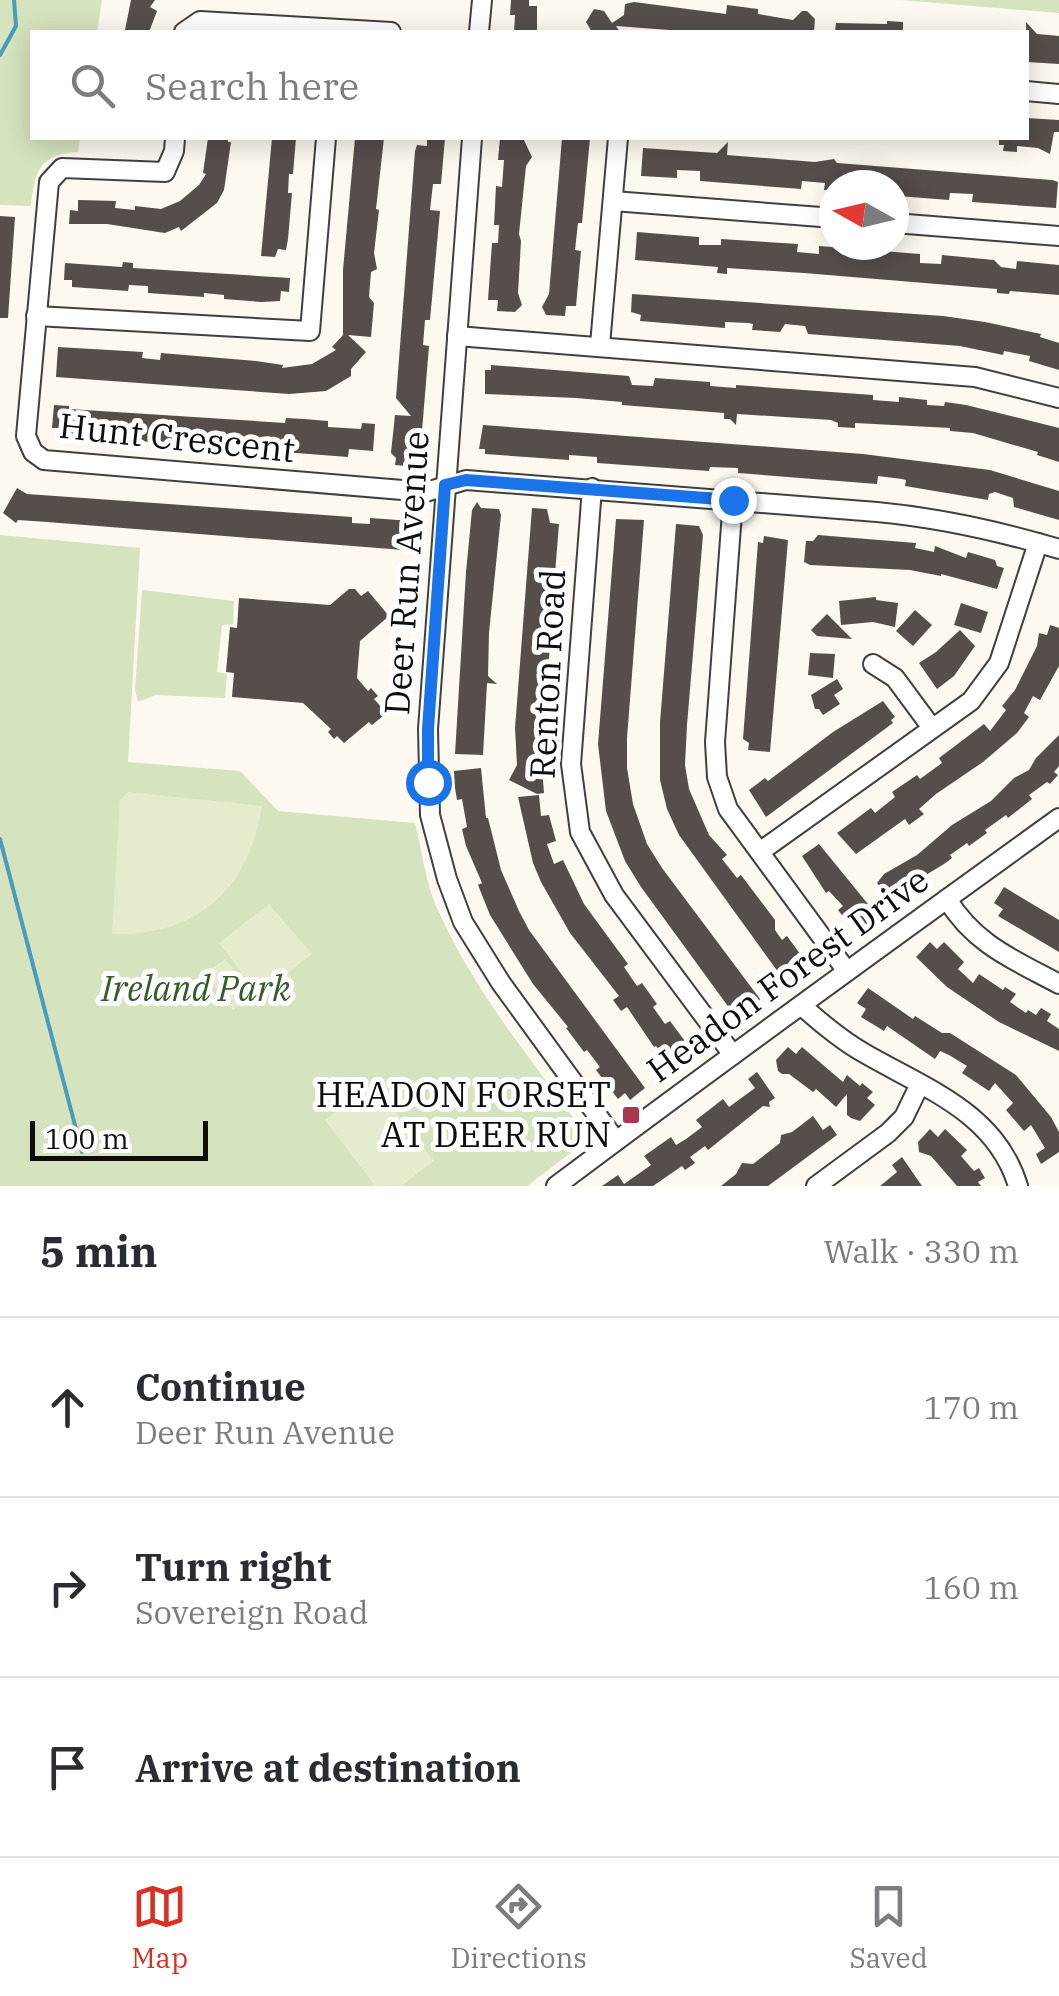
<!DOCTYPE html>
<meta charset="utf-8">
<style>
:root{--surface:#fff;--page:#f2f2f3;--text:#2b2b33;--muted:#7c7c81;--line:#e1e1e2;--accent:#d93025}
body{margin:0;font-family:"IBM Plex Serif",serif;background:var(--page);color:var(--text)}
.compass{position:absolute;left:819px;top:170px;width:90px;height:90px;border-radius:50%;background:var(--surface);box-shadow:0 5px 25px #0003;rotate:278deg}
.scale{position:absolute;left:30px;bottom:25px;width:178px;box-sizing:border-box;padding-left:10px;border:5px solid #0d0d0d;border-top:0;font-size:28px;line-height:35px;white-space:nowrap;color:#0d0d0d;-webkit-text-stroke:8px #fff;paint-order:stroke}
.stop{position:absolute;width:30px;height:30px;margin:-22px;border:8px solid #1a73e8;border-radius:50%;background:#fff}
.stop.end{background:#1a73e8;border-color:#fff;box-shadow:0 2px 10px #0008}
.list{margin:0;padding:0;list-style:none}
h2{display:flex;justify-content:space-between;align-items:center;height:130px;margin:0;padding:0 40px;font-size:42px}
h2 small{font-size:32px;font-weight:400;color:var(--muted)}
.list li{display:grid;grid-template-columns:65px 1fr auto;gap:30px;align-items:center;box-sizing:border-box;height:180px;padding:0 40px;border-top:2px solid var(--line)}
.list b{display:block;font-size:38px;white-space:nowrap}
.list p{margin:0;font-size:32px;white-space:nowrap;color:var(--muted)}
.list em{font-size:32px;font-style:normal;color:var(--muted)}
.icon{flex:none;width:55px;height:55px;fill:none;stroke:currentColor;stroke-width:2;stroke-linecap:round;stroke-linejoin:round}
.map{position:relative;flex:none;width:1059px;height:1186px;overflow:hidden}
.search{position:absolute;background:var(--surface);box-shadow:0 5px 25px #0003;left:30px;right:30px;top:30px;height:110px;display:flex;align-items:center;gap:25px;box-sizing:border-box;padding:0 35px;border-radius:0px;color:var(--muted);font-size:38px}
.sheet{height:670px;background:var(--surface)}
nav{display:flex;justify-content:space-around;align-items:center;box-sizing:border-box;height:140px;border-top:2px solid var(--line);background:var(--surface);font-size:28px;color:var(--muted)}
nav a{display:grid;justify-items:center;gap:5px}
nav .on{color:var(--accent)}
.map>svg:first-child{display:block}
</style>
<div class="map">
<svg width="1059" height="1186" viewBox="0 0 1059 1186">
<rect width="100%" height="100%" fill="#fdf9f0"/>
<g fill="#d5e3be">
<path d="M0 0H102L97 32H32V138H80L78 152C39 154 35 171 31 206L0 205Z"/>
<polygon points="901,0 1059,0 1059,13"/>
<path d="M0 535 140 548 128 762 240 771 278 811 415 823C422 850 425 880 436 906 474 992 534 1063 589 1139L527 1186H0Z"/>
<polygon points="142,590 234,601 233,624 222,625 217,672 227,674 225,698 156,695 138,702 135,690"/>
</g>
<g fill="#e5ecce">
<path d="M128 792 262 806C249 889 198 936 112 934L120 800Z"/>
<polygon points="269,904 312,954 259,996 219,943"/>
<polygon points="225,959 253,995 233,1010 205,974"/>
<polygon points="374,1083 434,1161 401,1186 375,1186 325,1120"/>
</g>
<g fill="none" stroke-linecap="round" stroke-linejoin="round">
<g stroke="#4b9bbc" stroke-width="4">
<polyline points="0,55 16,26 14,0"/>
<polyline points="0,839 82,1152"/>
</g>
</g>
<g fill="#554e4b">
<polygon points="131,0 155,0 150,7 157,11 149,32 125,30"/>
<polygon points="511,0 529,0 529,6 537,6 537,32 514,32 515,15 510,15"/>
<polygon points="634,2 726,14 727,5 758,9 758,14 793,20 802,11 807,11 815,19 814,32 696,32 616,26 620,32 592,32 586,22 594,9 604,11 612,23 624,15 625,4"/>
<polygon points="887,21 903,22 903,32 835,32 836,23 887,24"/>
<polygon points="1026,22 1037,34 1059,36 1059,64 1027,62"/>
<polygon points="1026,118 1059,120 1059,132 1054,132 1050,154 1038,148 1017,146 1017,152 1003,151 1004,145 999,145 999,138 1026,138"/>
<polygon points="208,138 228,138 228,142 231,142 224,190 217,203 181,231 179,227 165,233 107,224 69,224 70,210 78,211 78,200 116,201 115,208 135,210 135,206 161,209 180,201 199,185 206,174 203,173"/>
<polygon points="272,138 296,138 293,174 289,174 288,193 292,193 288,239 286,250 278,249 275,257 261,256"/>
<polygon points="355,138 384,138 376,209 379,210 374,253 377,269 371,272 369,297 374,303 371,337 348,335 366,352 351,369 351,376 326,391 289,394 56,377 58,347 143,352 142,358 160,360 161,353 256,361 283,365 282,368 312,364 336,350 332,347 343,335 343,270"/>
<polygon points="427,138 445,138 441,184 433,184 430,210 440,211 430,320 425,320 423,345 429,346 419,467 395,465 396,458 391,453 395,415 411,416 396,398 415,151 417,145 427,146"/>
<polygon points="500,138 523,138 532,157 526,166 519,234 521,241 518,293 522,305 515,312 497,311 498,300 488,300 492,243 498,243 499,225 494,225 496,186 502,187 504,160 498,160"/>
<polygon points="562,138 590,138 582,223 578,223 575,250 581,251 576,306 566,306 565,316 546,315 542,307 549,294"/>
<polygon points="728,142 727,155 815,162 834,159 837,163 1052,180 1058,182 1056,208 972,202 973,194 950,193 949,200 898,196 899,189 894,188 894,185 835,184 834,191 824,190 825,183 802,181 801,189 700,181 700,171 677,170 677,178 641,176 643,148 717,153"/>
<polygon points="0,216 15,217 8,318 0,318"/>
<polygon points="637,232 699,237 699,245 721,245 721,239 798,244 797,252 819,254 819,246 920,254 920,263 941,264 942,255 994,260 1001,267 1016,269 1017,261 1059,265 1059,295 1010,291 1009,294 997,293 997,289 804,273 727,268 727,274 717,273 718,267 635,260"/>
<polygon points="123,262 133,263 133,268 290,278 289,292 281,291 280,301 261,302 224,299 224,295 204,293 204,297 148,293 148,286 129,285 128,291 72,287 72,280 64,280 65,263 122,267"/>
<polygon points="632,294 943,316 985,322 1041,334 1040,337 1059,343 1059,370 1029,361 1030,356 1004,351 1003,355 960,346 808,334 805,326 785,324 780,332 752,330 753,324 748,323 725,322 725,328 640,321 641,315 631,312"/>
<polygon points="491,365 629,376 632,385 653,386 655,378 710,382 710,386 736,388 736,385 873,395 873,400 899,402 899,397 927,400 927,405 944,406 945,402 966,405 1059,428 1059,462 1037,455 1038,452 973,433 950,431 950,428 855,423 855,428 838,427 838,423 831,420 737,414 736,425 730,419 724,419 724,413 622,405 622,402 576,398 485,394 485,370 491,370"/>
<polygon points="54,405 69,406 69,409 285,423 286,418 304,419 328,421 328,427 361,429 362,423 375,424 373,451 349,449 348,457 60,435 60,428 52,428"/>
<polygon points="483,425 863,454 990,470 1059,491 1059,520 1014,507 1013,498 995,492 989,494 988,500 905,486 906,480 902,479 878,476 877,484 738,473 738,468 710,467 709,471 597,463 597,457 569,455 569,460 485,454 485,449 479,449"/>
<polygon points="17,488 27,494 352,517 352,523 370,524 370,518 412,521 411,530 417,531 416,551 47,522 18,520 16,523 3,513"/>
<polygon points="477,502 481,508 499,509 501,515 489,633 488,676 497,684 487,683 483,755 455,754 466,572 472,510"/>
<polygon points="532,508 547,509 550,523 559,524 551,624 544,624 543,638 550,647 541,746 536,746 537,769 542,769 544,793 537,794 509,780 517,765 515,728"/>
<polygon points="616,519 644,520 627,738 627,768 633,804 647,844 662,868 760,999 757,1005 738,1020 641,887 625,861 606,811 598,744"/>
<polygon points="676,524 699,526 703,535 687,725 685,765 689,789 709,835 727,855 722,859 737,878 741,875 775,920 775,930 782,940 787,936 806,962 806,967 786,983 679,835 667,809 660,780 660,722"/>
<polygon points="818,535 916,543 915,548 934,552 935,546 966,558 968,552 995,560 997,566 1004,568 997,589 941,574 941,576 910,570 810,565 804,562 806,541 813,541"/>
<polygon points="764,536 788,540 770,752 748,750 749,743 743,739 758,542 763,543"/>
<polygon points="349,589 355,589 361,596 368,591 389,616 360,641 357,678 368,691 371,688 378,696 374,699 383,709 380,712 383,716 372,725 369,722 344,743 337,736 334,739 328,732 331,729 303,703 232,697 234,673 226,672 230,627 237,628 239,598 330,605"/>
<polygon points="876,597 876,600 898,603 895,627 873,622 841,625 839,601"/>
<polygon points="961,603 988,612 981,633 954,625"/>
<polygon points="915,610 932,625 913,646 896,631"/>
<polygon points="827,614 852,639 817,636 811,630"/>
<polygon points="1050,625 1059,628 1059,666 1040,700 1033,696 1024,713 1029,717 1017,733 983,762 936,794 919,809 924,814 909,825 905,819 856,854 837,833 871,808 875,813 895,797 892,792 917,775 920,779 942,763 939,758 984,724 990,731 1006,710 1002,706 1015,690 1037,646 1039,633 1047,635"/>
<polygon points="960,630 975,646 954,676 937,689 919,663 936,652"/>
<polygon points="810,653 835,654 833,678 808,675"/>
<polygon points="837,679 843,689 834,695 840,704 823,715 819,709 815,709 811,695"/>
<polygon points="883,701 895,717 891,720 893,723 766,817 749,790 765,778 768,781 833,732"/>
<polygon points="1059,735 1059,766 1054,772 1058,775 1050,784 1047,782 1029,795 1032,799 1008,818 1006,815 985,830 987,833 969,846 967,843 950,855 952,858 944,864 898,892 901,896 892,903 877,883 884,874 917,855 952,825 991,801 1014,778 1029,770 1036,758"/>
<polygon points="481,768 486,818 488,818 501,870 519,911 529,930 645,1088 630,1100 625,1093 618,1099 596,1070 600,1067 587,1050 584,1052 566,1028 568,1027 533,984 490,915 478,885 482,883 466,846 462,829 467,827 462,799 457,800 455,788 454,771"/>
<polygon points="539,795 541,816 549,815 556,841 547,844 554,864 563,860 584,904 628,964 624,967 637,986 642,983 657,1004 653,1007 665,1024 670,1021 693,1052 673,1067 656,1046 654,1047 627,1007 621,1011 613,1000 619,996 570,933 541,882 533,863 518,797"/>
<polygon points="819,844 872,909 876,917 859,931 849,917 846,920 838,910 843,906 829,891 826,893 802,856"/>
<polygon points="1004,887 1059,920 1059,952 998,916 1003,909 994,903"/>
<polygon points="930,942 937,949 944,942 964,962 958,969 973,983 979,974 1003,990 1005,987 1016,994 1010,1002 1026,1013 1028,1010 1036,1015 1041,1008 1051,1014 1047,1021 1059,1029 1059,1051 999,1022 947,987 916,957"/>
<polygon points="868,988 913,1019 915,1016 942,1033 950,1033 1016,1075 1051,1117 1059,1132 1059,1152 1041,1164 1036,1154 1045,1148 1031,1125 1024,1131 1006,1110 1013,1103 995,1083 989,1091 962,1073 967,1066 949,1055 940,1051 935,1059 887,1026 884,1031 861,1017 866,1009 857,1003"/>
<polygon points="788,1047 796,1054 802,1047 843,1082 847,1075 860,1086 862,1083 873,1092 867,1098 875,1105 860,1121 851,1118 847,1115 847,1094 836,1107 816,1089 813,1092 789,1074 782,1074 778,1071 776,1060"/>
<polygon points="757,1072 775,1098 769,1102 770,1107 763,1106 708,1150 705,1146 690,1157 695,1163 685,1170 682,1166 653,1186 602,1186 618,1175 624,1184 651,1165 644,1156 654,1149 671,1137 676,1145 686,1139 702,1127 696,1120 723,1099 729,1107 755,1088 748,1079"/>
<polygon points="813,1116 823,1130 830,1125 837,1135 768,1186 721,1186 736,1174 742,1163 753,1164 780,1143 781,1135 792,1132"/>
<polygon points="930,1129 938,1137 945,1129 967,1150 961,1156 974,1171 979,1168 985,1178 978,1182 981,1186 957,1186 931,1156 919,1152 918,1142"/>
<polygon points="902,1157 922,1186 880,1186 897,1172 892,1165"/>
</g>
<g fill="none" stroke-linecap="round" stroke-linejoin="round">
<g stroke="#404040" stroke-width="22">
<g id="minor">
<polyline points="184,32 200,21 391,32"/>
<polyline points="479,32 482,0"/>
<polyline points="1026,91 1059,94"/>
<path d="M175 138 174 151 165 172 62 168 49 182 26 436 33 452 44 460 426 492 466 480 877 512C940 518 999 531 1059 549"/>
<polyline points="472,138 428,729 430,815 447,879 463,922 501,983 616,1141"/>
<polyline points="613,201 834,218"/>
<polyline points="894,223 1059,236"/>
<polyline points="36,316 310,331 326,138"/>
<polyline points="457,336 975,377 1059,398"/>
<polyline points="600,345 618,138"/>
<polyline points="592,488 571,764 580,832 614,895 733,1055"/>
<polyline points="733,499 715,742 717,777 728,809 846,970"/>
<polyline points="873,664 895,678 932,728"/>
<polyline points="761,851 971,701 999,663 1038,543"/>
<path d="M947 899C974 944 1014 960 1059 984"/>
<path d="M802 1006C822 1024 841 1040 864 1053 924 1088 996 1112 1018 1186"/>
<path d="M556 1186C722 1061 890 940 1059 818"/>
<polyline points="816,1186 888,1133 904,1117 920,1084"/>
</g>
</g>
<use href="#minor" stroke="#fff" stroke-width="18"/>
</g>
<g fill="none" stroke-linecap="round" stroke-linejoin="round">
<polyline stroke="#1a73e8" stroke-width="12" points="428,782 428,729 445,485 466,480 733,500"/>
</g>
<rect fill="#ab374a" stroke="#fff" stroke-width="4" x="621" y="1105" width="20" height="20" rx="5"/>
<g text-anchor="middle" stroke-width="10" stroke-linejoin="round" paint-order="stroke">
<g font-size="35" fill="#0d0d0d" stroke="#fff">
<text transform="translate(177 438) rotate(6)" y="12">Hunt Crescent</text>
<text transform="translate(407 573) rotate(-86)" y="12">Deer Run Avenue</text>
<text transform="translate(548 674) rotate(-87)" y="12">Renton Road</text>
<text transform="translate(788 975) rotate(-36)" y="12">Headon Forest Drive</text>
</g>
<g font-size="35" font-style="italic" fill="#375d26" stroke="#fff">
<text x="196" y="1001">Ireland Park</text>
</g>
<g font-size="35" fill="#0d0d0d" stroke="#fff" text-anchor="end">
<text x="611" y="1107">HEADON FORSET<tspan x="611" dy="40">AT DEER RUN</tspan></text>
</g>
</g>
</svg>
<svg class="compass" viewBox="-18 -18 36 36"><path d="M0-13l5 13h-10z" fill="#e53935"/><path d="M0 13l5-13h-10z" fill="#7c7c81"/></svg>
<div class="scale">100 m</div>
<div class="stop" style="left:428px;top:782px"></div>
<div class="stop end" style="left:733px;top:500px"></div>
<div class="search"><svg class="icon" aria-label="search" viewBox="0 0 24 24"><circle cx="10" cy="10" r="6"/><path d="M15 15l6 6"/></svg>Search here</div>
</div>
<section class="sheet">
<h2>5 min<small>Walk · 330 m</small></h2>
<ul class="list">
<li><svg class="icon" aria-label="ahead" viewBox="0 0 24 24"><path d="M12 20V5M6 11l6-6 6 6"/></svg><div><b>Continue</b><p>Deer Run Avenue</p></div><em>170 m</em></li>
<li><svg class="icon" aria-label="right" viewBox="0 0 24 24"><path d="M7 20v-9h11M14 6l5 5-5 5"/></svg><div><b>Turn right</b><p>Sovereign Road</p></div><em>160 m</em></li>
<li><svg class="icon" aria-label="arrive" viewBox="0 0 24 24"><path d="M6 21V4h12l-3 4 3 4H6"/></svg><div><b>Arrive at destination</b></div></li>
</ul>
</section>
<nav>
<a class="on"><svg class="icon" aria-label="map" viewBox="0 0 24 24"><path d="M3 6l6-2 6 2 6-2v14l-6 2-6-2-6 2zM9 4v14M15 6v14"/></svg>Map</a>
<a><svg class="icon" aria-label="directions" viewBox="0 0 24 24"><path d="M12 3l9 9-9 9-9-9zM9 14v-3h6M13 9l2 2-2 2"/></svg>Directions</a>
<a><svg class="icon" aria-label="saved" viewBox="0 0 24 24"><path d="M7 4h10v16l-5-4-5 4z"/></svg>Saved</a>
</nav>
